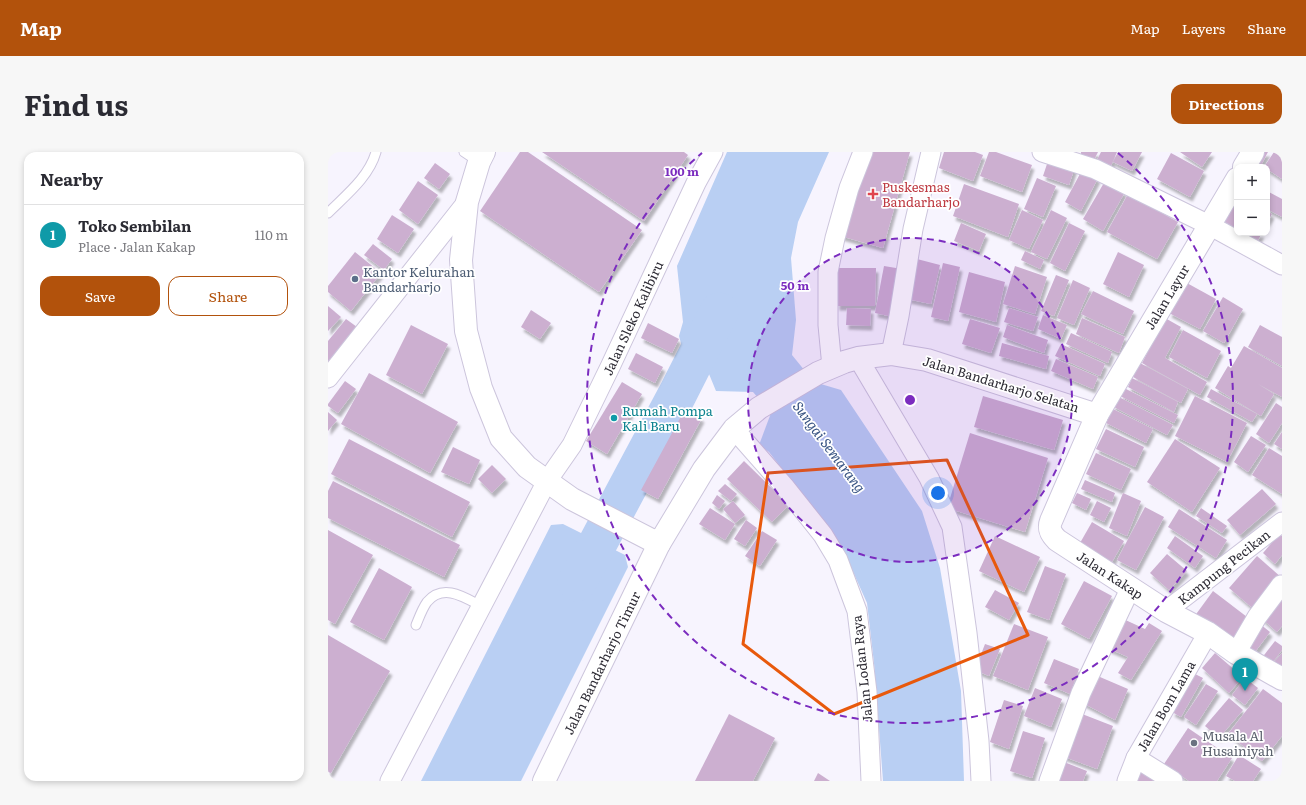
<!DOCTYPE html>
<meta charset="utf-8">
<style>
:root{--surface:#fff;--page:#f7f7f7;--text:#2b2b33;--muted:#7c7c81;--line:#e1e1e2;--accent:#b2520c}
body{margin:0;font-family:Literata,serif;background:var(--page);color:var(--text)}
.controls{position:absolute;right:12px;top:12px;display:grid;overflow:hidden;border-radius:8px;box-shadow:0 2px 6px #0003}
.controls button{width:36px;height:36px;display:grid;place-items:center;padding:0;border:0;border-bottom:1px solid var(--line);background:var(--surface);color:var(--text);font:20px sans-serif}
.you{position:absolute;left:610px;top:341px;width:14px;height:14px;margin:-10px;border:3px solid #fff;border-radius:50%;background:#1a73e8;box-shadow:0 0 0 6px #1a73e833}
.badge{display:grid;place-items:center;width:26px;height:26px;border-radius:50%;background:var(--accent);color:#fff;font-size:13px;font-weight:700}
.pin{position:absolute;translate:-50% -33px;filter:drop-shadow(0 1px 2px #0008)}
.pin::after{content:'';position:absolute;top:21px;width:14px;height:12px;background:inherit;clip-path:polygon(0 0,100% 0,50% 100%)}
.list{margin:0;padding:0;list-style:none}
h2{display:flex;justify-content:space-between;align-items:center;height:52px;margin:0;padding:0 16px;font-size:17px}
h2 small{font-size:13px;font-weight:400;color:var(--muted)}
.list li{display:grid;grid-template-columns:26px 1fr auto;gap:12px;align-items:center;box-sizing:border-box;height:60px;padding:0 16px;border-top:1px solid var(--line)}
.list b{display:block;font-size:15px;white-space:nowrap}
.list p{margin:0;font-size:13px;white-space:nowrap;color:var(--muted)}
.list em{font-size:13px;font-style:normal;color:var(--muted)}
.actions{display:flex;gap:8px;padding:12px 16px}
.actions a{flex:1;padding:9px 0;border:1px solid var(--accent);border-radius:12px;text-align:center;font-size:14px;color:var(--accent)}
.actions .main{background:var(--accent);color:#fff}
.map{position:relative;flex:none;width:954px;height:629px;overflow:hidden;border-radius:12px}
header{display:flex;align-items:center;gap:24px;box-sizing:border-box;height:56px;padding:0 20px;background:var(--accent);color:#fff}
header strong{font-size:19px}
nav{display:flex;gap:22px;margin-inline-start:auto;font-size:14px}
.intro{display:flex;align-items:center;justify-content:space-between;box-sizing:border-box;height:96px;padding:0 24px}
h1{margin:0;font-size:28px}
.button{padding:10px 18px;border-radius:12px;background:var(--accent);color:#fff;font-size:14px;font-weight:700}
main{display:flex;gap:24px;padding:0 24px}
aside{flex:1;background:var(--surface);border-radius:12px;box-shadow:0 2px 6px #0003}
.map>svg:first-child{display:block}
</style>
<header>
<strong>Map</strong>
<nav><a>Map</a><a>Layers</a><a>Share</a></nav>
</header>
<div class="intro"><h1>Find us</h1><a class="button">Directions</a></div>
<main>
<aside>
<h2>Nearby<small></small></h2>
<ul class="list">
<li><span class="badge" style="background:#0f9aa8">1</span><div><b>Toko Sembilan</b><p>Place · Jalan Kakap</p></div><em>110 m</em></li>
</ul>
<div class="actions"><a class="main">Save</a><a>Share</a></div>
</aside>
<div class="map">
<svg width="954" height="629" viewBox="0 0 954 629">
<defs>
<filter id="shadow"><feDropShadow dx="2.5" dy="4.5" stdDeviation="1" flood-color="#0004"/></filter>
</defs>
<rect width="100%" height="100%" fill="#f7f4fe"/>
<g fill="#b9cff3">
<polygon points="399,0 501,0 470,70 463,106 468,168 464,203 486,230 513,238 594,359 612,416 633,539 636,629 555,629 546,511 539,451 513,393 441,300 431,293 443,261 425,240 388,239 381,222 354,195 351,184 355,170 349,114"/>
<polygon points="235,372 259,384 263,377 282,387 279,394 297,403 300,415 193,629 93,629 223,373"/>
</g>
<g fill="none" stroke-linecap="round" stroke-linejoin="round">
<polyline stroke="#b9cff3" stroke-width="39" points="249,430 350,241 391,160"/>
</g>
<g fill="#ccafd0" filter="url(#shadow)">
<polygon points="192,0 200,0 314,78 271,140 152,59"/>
<polygon points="214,0 356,0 360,3 316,69"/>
<polygon points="532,0 582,0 555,96 509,83"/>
<polygon points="616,0 647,0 655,3 645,29 611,16"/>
<polygon points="661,0 668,0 704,13 694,40 652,24"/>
<polygon points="753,0 770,0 766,8 753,2"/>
<polygon points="773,0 789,0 782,16 768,10"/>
<polygon points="790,0 814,0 804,19 785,10"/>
<polygon points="852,0 884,0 874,15"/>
<polygon points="927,0 940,0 932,15 919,15"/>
<polygon points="946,0 954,0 954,27 939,17 939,15 936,15"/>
<polygon points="843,1 876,19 862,45 829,27"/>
<polygon points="721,6 747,15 741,33 715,24"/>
<polygon points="107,11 122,22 111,37 96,26"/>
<polygon points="754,18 770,26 753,59 737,50"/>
<polygon points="709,26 728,34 715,65 696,57"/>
<polygon points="90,29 110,43 90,72 71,58"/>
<polygon points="777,29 797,40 775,79 755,67"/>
<polygon points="636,32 691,52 680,85 625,64"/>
<polygon points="939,39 954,47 954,65 939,57"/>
<polygon points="800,42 850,70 829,107 779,80"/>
<polygon points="909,42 909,79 891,69"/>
<polygon points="694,58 715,68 701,97 681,88"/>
<polygon points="723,58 739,66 719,107 703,100"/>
<polygon points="939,59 944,62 939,71"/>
<polygon points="64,63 86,77 70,101 49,87"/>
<polygon points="633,71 658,82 651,99 626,89"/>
<polygon points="741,71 757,79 737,119 722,111"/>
<polygon points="913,81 934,81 929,90"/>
<polygon points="45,92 64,107 56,118 36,103"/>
<polygon points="697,99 716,108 712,117 693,108"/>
<polygon points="27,100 53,121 23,159 0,140 0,134"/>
<polygon points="790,100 816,113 801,145 775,132"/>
<polygon points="589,107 612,113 603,152 579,147"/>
<polygon points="615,111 632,115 620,169 603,165"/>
<polygon points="556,114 574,117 565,165 547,161"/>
<polygon points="687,114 719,125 707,162 675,152"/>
<polygon points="510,116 548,116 547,154 509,154"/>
<polygon points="641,120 677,130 668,170 631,160"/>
<polygon points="728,123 741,128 726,164 713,159"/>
<polygon points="745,128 762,136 746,173 729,166"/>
<polygon points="857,130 888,147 872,177 841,161"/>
<polygon points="765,139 806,159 795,182 753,162"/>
<polygon points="895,145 915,157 896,191 875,179"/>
<polygon points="0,154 13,165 0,179"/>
<polygon points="519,156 543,157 542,174 518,173"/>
<polygon points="681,156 710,165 705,179 676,170"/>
<polygon points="203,158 223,171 212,187 193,175"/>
<polygon points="715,163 739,173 733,187 710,177"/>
<polygon points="754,166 797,185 791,201 748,182"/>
<polygon points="837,166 853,175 837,206 879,230 872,243 814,211"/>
<polygon points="18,167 29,175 0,212 0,189"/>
<polygon points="642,167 672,176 663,201 634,192"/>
<polygon points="320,171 351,187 344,201 313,186"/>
<polygon points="83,173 120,192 94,242 58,223"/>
<polygon points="679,173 720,188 716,201 675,185"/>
<polygon points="932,173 954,185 954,214 920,195"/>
<polygon points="855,178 893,199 879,226 841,205"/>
<polygon points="743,181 784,200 780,211 738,192"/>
<polygon points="674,191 721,204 718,217 671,204"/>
<polygon points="733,192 777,212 772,224 727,204"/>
<polygon points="916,194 954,216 954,245 930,232 946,242 933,264 887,236 900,214 903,216"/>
<polygon points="308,201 335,215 327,231 300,217"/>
<polygon points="728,207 770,225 765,237 723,219"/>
<polygon points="812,211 860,237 853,251 805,225"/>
<polygon points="41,221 130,270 102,321 13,272"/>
<polygon points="804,226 850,250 846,260 800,235"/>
<polygon points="17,229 28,237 10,261 0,254 0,252"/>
<polygon points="294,230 314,242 279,302 258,289"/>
<polygon points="796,236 850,263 846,271 792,244"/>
<polygon points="883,237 929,262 924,270 879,245"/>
<polygon points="655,244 735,268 726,298 646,275"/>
<polygon points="789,244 845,273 839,283 784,254"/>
<polygon points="867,244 919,271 899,310 847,284"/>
<polygon points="948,251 954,255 954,271 941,291 928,282"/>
<polygon points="783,256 825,277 818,291 776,270"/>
<polygon points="357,257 374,266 330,347 313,338"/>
<polygon points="0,260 9,268 0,279"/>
<polygon points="778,277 816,295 807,315 768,297"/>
<polygon points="954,280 954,297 946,292"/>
<polygon points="642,281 720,306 697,380 619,356"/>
<polygon points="923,284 938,293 920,320 906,310"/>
<polygon points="21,287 142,350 124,385 3,322"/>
<polygon points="847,287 892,316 864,360 819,330"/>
<polygon points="125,295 152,308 141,332 113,320"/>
<polygon points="941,296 954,304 954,342 924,323"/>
<polygon points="768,301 803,317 793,338 758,322"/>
<polygon points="416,309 461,353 444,370 399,327"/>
<polygon points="164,313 178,327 164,341 150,327"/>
<polygon points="757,328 787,341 784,350 753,337"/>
<polygon points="5,329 132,393 116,425 0,366 0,339"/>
<polygon points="397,332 409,342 403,349 390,339"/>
<polygon points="934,337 948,352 912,383 899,368"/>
<polygon points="749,341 763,347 758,358 744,351"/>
<polygon points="795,341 813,349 799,384 781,376"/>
<polygon points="389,343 397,349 391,357 384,351"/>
<polygon points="405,349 417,363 407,371 395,357"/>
<polygon points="769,349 783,356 776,370 762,363"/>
<polygon points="817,355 836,365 808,418 789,408"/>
<polygon points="382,356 407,372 397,388 371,372"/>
<polygon points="873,356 899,374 894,381 868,364"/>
<polygon points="851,357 899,388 888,406 840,375"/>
<polygon points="418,368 429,376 417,394 406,387"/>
<polygon points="764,370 796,389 784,410 752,391"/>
<polygon points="0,378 45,403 7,472 0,468"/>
<polygon points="434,379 449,388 432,414 417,404"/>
<polygon points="951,382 954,384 954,403 947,412 935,401"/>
<polygon points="667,384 712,405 696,440 651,419"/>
<polygon points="847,384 875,404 867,416 839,396"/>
<polygon points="839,402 859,419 841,438 822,421"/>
<polygon points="929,404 954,426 928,459 901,436"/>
<polygon points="717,414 738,422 721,468 699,460"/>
<polygon points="51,416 84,435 56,488 22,470"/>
<polygon points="756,429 784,444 761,487 733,472"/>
<polygon points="667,438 691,451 681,468 657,455"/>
<polygon points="885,439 923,468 904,493 866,465"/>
<polygon points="954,439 954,474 949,480 932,465"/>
<polygon points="791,465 817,477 821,471 834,479 803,528 790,521 800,505 777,495"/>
<polygon points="686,472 720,485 700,538 665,524"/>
<polygon points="932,472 942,480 927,500 917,492"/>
<polygon points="0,483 62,519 3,621 0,620"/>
<polygon points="947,489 954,494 954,498 942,514 933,507"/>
<polygon points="657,492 672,497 661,524 647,518"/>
<polygon points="887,501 915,525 901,541 874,516"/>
<polygon points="954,501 954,517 946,510"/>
<polygon points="726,507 751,517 742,542 716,531"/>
<polygon points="865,521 875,526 853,565 844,560"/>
<polygon points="765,522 800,537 787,568 753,550"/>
<polygon points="917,526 930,536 917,553 904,543"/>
<polygon points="878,532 890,539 868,573 856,565"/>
<polygon points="707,536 734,547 723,575 696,564"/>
<polygon points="935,537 954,551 954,584 934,609 900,582"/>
<polygon points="901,546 915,558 891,586 877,574"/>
<polygon points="676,548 695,554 681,597 662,590"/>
<polygon points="749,560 785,574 769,617 734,604"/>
<polygon points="401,562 447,586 425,629 367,629"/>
<polygon points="860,576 904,606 889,629 861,629 836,612"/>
<polygon points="695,579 717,586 704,626 682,619"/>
<polygon points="911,603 933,617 925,629 907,629 898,624"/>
<polygon points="731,608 759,619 755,629 724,629"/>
<polygon points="807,618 827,626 826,629 803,629"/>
<polygon points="490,621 502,629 486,629"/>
</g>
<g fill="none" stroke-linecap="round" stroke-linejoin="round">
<g stroke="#ccc5dc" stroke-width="11">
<g id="lane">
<polyline points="136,0 151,10"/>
<path d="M0 61C18 43 41 25 48 0"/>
<path d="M88 473C91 466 94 457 99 450 115 431 136 445 153 454"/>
</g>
</g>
<g stroke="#ccc5dc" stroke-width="21">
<g id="street">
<polyline points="714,0 767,17 881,73 954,113"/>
<polyline points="563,202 571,164 585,77 603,0"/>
<polyline points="530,206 601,326 624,375 639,481 651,589 653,629"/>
<polyline points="504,215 500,173 500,120 507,86 521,36 535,0"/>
<polyline points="0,226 139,50"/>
<polyline points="406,277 456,334 495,383 510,408 529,459 539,540 543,629"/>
<polyline points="838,459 954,370"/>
<polyline points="908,501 929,465 953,433"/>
<polyline points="808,606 845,629"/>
<polyline points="62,629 219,329 244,293 282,215 368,31 385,0"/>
<polyline points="721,629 753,541 802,437"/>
<polyline points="799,629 808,606 880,481"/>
</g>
</g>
<g stroke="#ccc5dc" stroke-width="24">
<g id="secondary">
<polyline points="156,0 151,10 139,50 133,108 138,179 153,236 173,286 199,315 244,347 331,392 376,317 406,277 431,256 490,221 516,210 530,206 563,202 599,208 769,263"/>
<polyline points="916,15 925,0"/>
<path d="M909 27 769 263 723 369C720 377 723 382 729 388L838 459 880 481 908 501 954 527"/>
<polyline points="216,629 331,392"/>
</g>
</g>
<use href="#lane" stroke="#fff" stroke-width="9"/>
<use href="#street" stroke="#fff" stroke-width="19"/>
<use href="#secondary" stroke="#fff" stroke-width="22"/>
</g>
<path fill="none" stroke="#e8590c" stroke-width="3" stroke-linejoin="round" d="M619 308 700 483 506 562 415 492 440 321Z"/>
<circle cx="582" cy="248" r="162" fill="#7b2cbf" fill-opacity=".12"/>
<g fill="none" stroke="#7b2cbf" stroke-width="2" stroke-dasharray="7 5">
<circle cx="582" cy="248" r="162"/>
<path d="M790 1A323 323 0 1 1 374 1"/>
</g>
<path fill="#e0444e" stroke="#fff" stroke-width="1.5" d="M543 36h4v4h4v4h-4v4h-4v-4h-4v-4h4z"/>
<circle fill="#5c6f8a" stroke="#fff" stroke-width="1.5" cx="27" cy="127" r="4"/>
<circle fill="#0f9aa8" stroke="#fff" stroke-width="1.5" cx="286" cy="266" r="4"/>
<circle fill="#6b7280" stroke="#fff" stroke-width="1.5" cx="866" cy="591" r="4"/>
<g text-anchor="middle" stroke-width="3.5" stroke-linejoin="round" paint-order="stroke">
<g font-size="13" fill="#be3a42" stroke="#fff" text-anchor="start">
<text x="554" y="40">Puskesmas<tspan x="554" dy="15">Bandarharjo</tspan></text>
</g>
<g font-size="13" fill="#4e5e75" stroke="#fff" text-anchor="start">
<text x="35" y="125">Kantor Kelurahan<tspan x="35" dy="15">Bandarharjo</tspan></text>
</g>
<g font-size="13" fill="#2e2c35" stroke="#fff">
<text transform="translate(839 145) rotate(-59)" y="5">Jalan Layur</text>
<text transform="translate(305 166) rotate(-65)" y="5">Jalan Sleko Kalibiru</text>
<text transform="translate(673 232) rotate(17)" y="5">Jalan Bandarharjo Selatan</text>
<text transform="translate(896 415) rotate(-38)" y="5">Kampung Pecikan</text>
<text transform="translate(782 423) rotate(33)" y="5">Jalan Kakap</text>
<text transform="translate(274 511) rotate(-64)" y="5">Jalan Bandarharjo Timur</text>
<text transform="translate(534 517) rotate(-96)" y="5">Jalan Lodan Raya</text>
<text transform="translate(838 554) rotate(-60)" y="5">Jalan Bom Lama</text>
</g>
<g font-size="13" fill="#0d838f" stroke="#fff" text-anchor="start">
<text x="294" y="264">Rumah Pompa<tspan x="294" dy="15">Kali Baru</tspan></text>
</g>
<g font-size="13" fill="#5b616d" stroke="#fff" text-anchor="start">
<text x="874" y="589">Musala Al<tspan x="874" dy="15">Husainiyah</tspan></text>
</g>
<g font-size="14" font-style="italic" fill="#385483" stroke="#fff">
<text transform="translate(501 295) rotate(53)" y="5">Sungai Semarang</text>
</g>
</g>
<circle cx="582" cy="248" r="6" fill="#7b2cbf" stroke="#fff" stroke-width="2"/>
<g font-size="12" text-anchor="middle" font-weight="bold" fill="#7b2cbf" stroke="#fff" stroke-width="3.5" stroke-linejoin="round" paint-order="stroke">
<text x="354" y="24">100 m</text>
<text x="467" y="138">50 m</text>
</g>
</svg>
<div class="controls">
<button>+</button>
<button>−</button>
</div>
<div class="you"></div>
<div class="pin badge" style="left:917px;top:539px;background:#0f9aa8">1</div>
</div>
</main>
